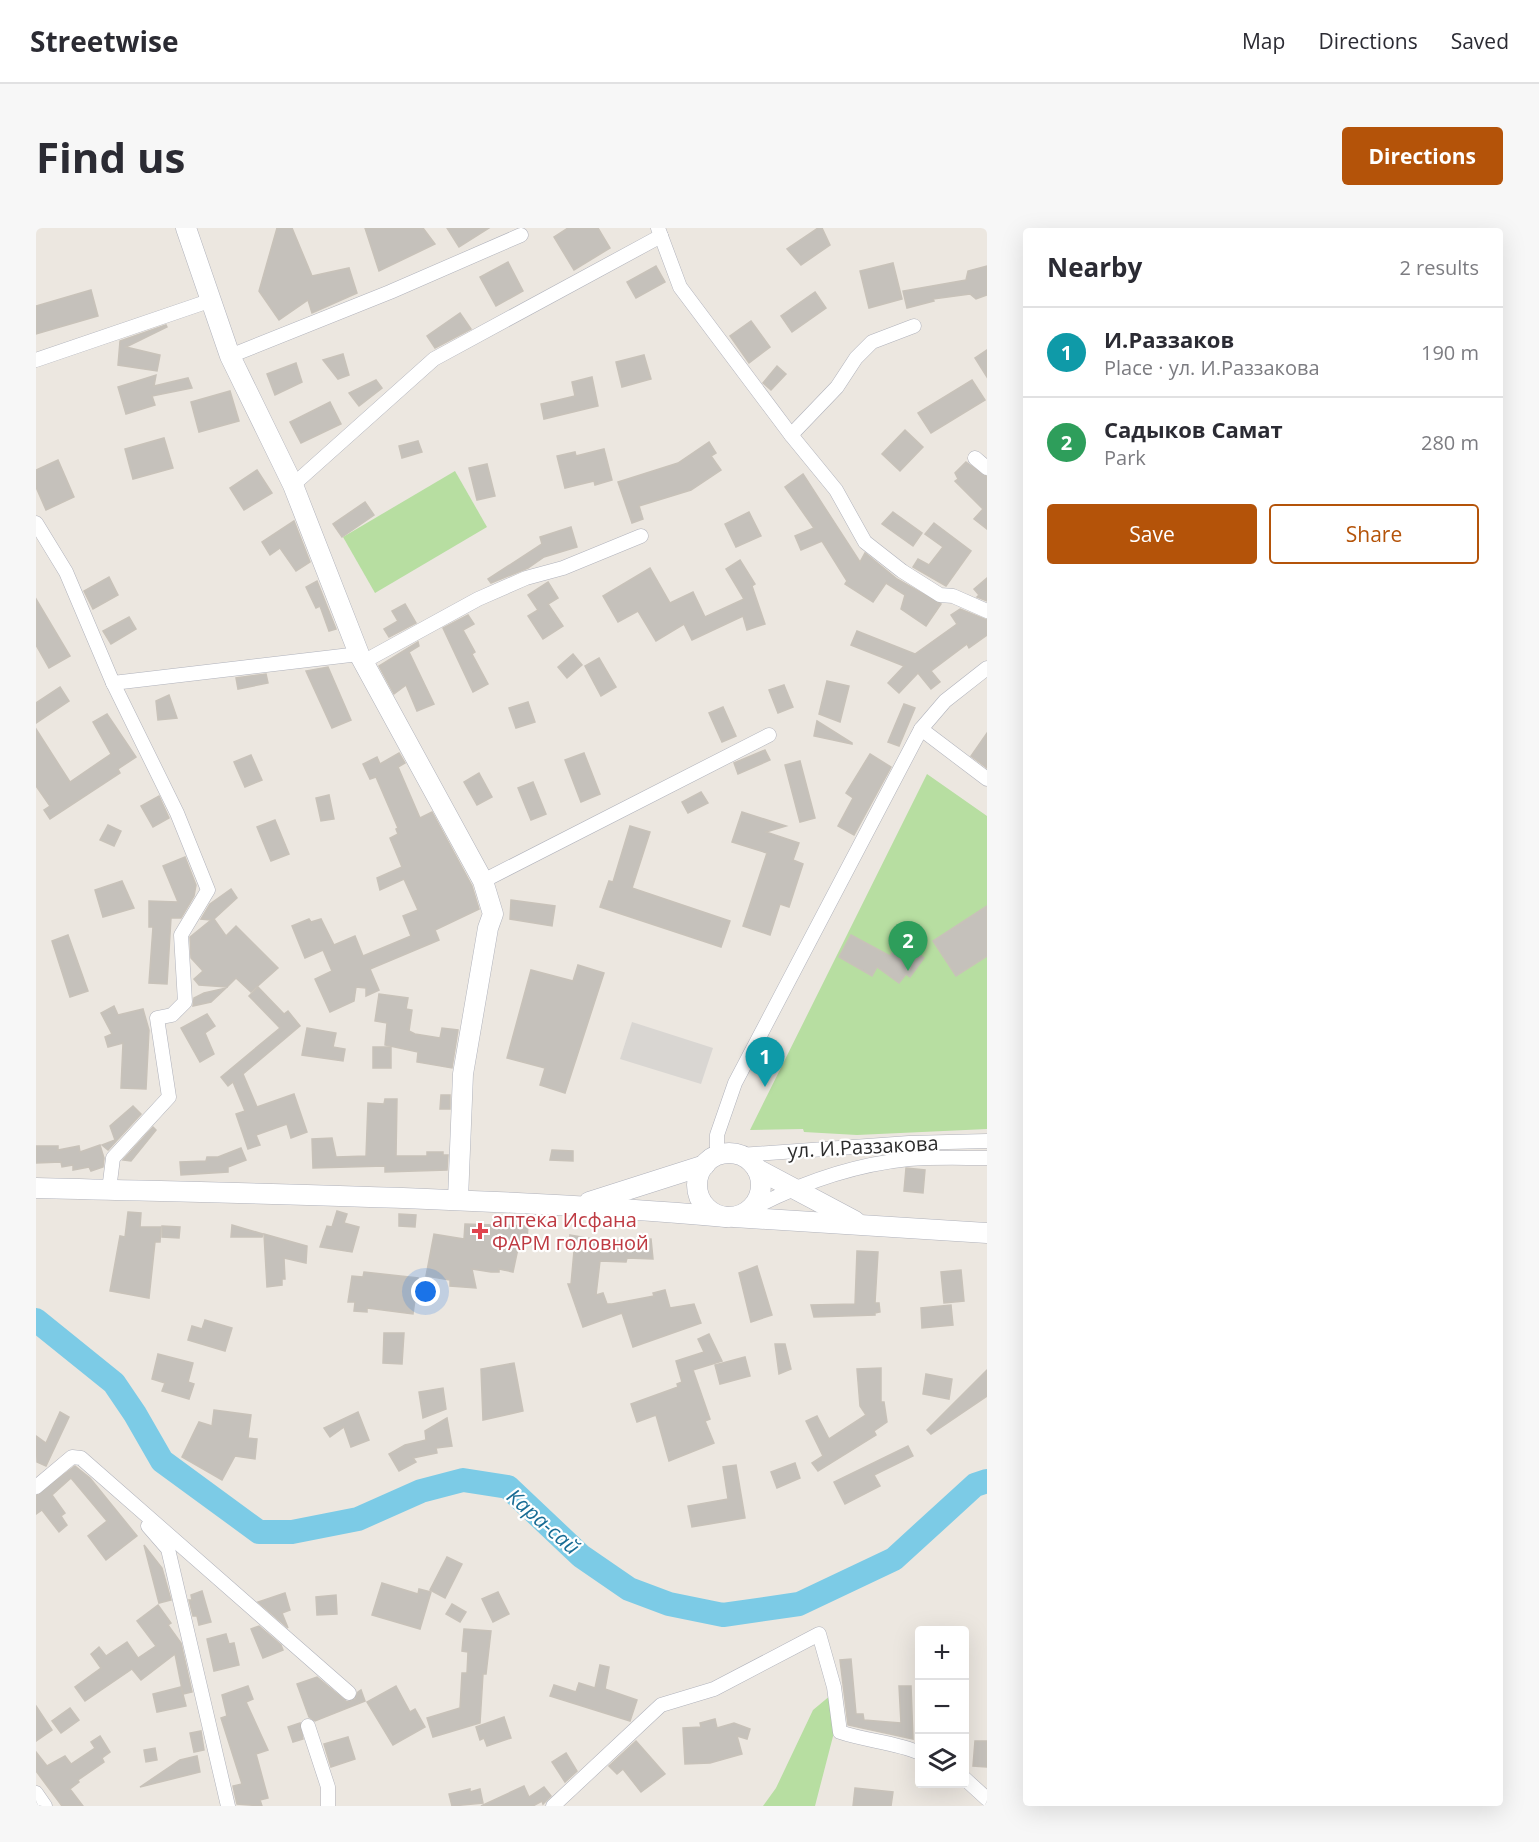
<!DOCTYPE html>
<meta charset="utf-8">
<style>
:root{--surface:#fff;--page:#f7f7f7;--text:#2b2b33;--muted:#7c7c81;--line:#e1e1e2;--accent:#b45309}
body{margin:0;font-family:"Open Sans",sans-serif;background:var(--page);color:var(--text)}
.controls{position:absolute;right:18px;bottom:18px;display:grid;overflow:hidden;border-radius:6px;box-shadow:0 6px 24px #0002}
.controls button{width:54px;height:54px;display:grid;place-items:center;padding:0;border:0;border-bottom:2px solid var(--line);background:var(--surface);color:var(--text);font:30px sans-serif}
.you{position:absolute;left:390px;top:1064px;width:21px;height:21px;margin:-15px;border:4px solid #fff;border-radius:50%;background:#1a73e8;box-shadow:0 0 0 9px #1a73e833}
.badge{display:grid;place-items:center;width:39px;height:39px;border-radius:50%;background:var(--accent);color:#fff;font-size:20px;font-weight:700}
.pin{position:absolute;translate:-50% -50px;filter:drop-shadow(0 2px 3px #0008)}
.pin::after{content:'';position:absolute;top:32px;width:21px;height:18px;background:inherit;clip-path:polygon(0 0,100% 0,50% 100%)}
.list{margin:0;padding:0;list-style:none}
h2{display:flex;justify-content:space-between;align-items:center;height:78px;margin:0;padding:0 24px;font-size:26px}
h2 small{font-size:20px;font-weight:400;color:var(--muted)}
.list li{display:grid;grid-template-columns:39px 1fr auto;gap:18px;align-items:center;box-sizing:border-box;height:90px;padding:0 24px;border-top:2px solid var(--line)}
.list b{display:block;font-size:22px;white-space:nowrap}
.list p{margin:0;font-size:20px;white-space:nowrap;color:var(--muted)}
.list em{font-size:20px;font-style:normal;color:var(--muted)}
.actions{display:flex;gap:12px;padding:18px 24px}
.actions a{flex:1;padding:14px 0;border:2px solid var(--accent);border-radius:6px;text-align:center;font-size:21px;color:var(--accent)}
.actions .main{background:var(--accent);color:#fff}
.icon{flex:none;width:33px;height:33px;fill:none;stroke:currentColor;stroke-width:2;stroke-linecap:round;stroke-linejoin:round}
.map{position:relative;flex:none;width:951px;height:1578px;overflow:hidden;border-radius:6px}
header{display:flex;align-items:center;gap:36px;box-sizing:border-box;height:84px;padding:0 30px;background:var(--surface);border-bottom:2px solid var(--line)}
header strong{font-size:28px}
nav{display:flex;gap:33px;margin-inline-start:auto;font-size:21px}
.intro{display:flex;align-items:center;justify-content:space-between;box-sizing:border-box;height:144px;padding:0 36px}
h1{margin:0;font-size:42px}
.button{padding:15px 27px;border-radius:6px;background:var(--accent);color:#fff;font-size:21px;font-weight:700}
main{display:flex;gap:36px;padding:0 36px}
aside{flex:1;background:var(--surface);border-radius:6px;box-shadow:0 6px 24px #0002}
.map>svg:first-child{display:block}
</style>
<header>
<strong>Streetwise</strong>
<nav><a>Map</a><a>Directions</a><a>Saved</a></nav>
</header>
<div class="intro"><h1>Find us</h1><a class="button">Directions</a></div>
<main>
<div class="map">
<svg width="951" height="1578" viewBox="0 0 951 1578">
<rect width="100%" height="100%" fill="#ece7e0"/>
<g fill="#b7dea1">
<polygon points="419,243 451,299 339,365 307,309"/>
<polygon points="891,546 951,588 951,901 821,907 768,904 767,901 714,902"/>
<polygon points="795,1467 802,1489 779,1578 727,1578 740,1560 777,1482"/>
</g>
<polygon fill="#d9d6d2" points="596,794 677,820 665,856 584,831"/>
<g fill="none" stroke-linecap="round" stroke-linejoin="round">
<polyline stroke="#7ccbe6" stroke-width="24" points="0,1092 78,1155 99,1186 126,1233 223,1304 256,1304 322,1291 385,1263 427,1252 472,1259 545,1328 593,1361 633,1376 687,1387 763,1376 858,1331 939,1257 951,1253"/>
</g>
<g fill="#c5c1bb" stroke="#c8c2b9" stroke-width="1.5">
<polygon points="241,0 256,0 276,48 313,40 321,65 276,85 272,72 243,92 223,63"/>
<polygon points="329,0 387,0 399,16 343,43"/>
<polygon points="411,0 453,0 423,19"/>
<polygon points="532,0 562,0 574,20 538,42 518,9"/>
<polygon points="782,0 786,0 794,17 765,37 751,21"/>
<polygon points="472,34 487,63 460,78 444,49"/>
<polygon points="857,35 866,71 833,80 824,43"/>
<polygon points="620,38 629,54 600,70 591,54"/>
<polygon points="951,38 951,67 940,71 934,66 897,71 898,73 871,80 867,63 930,52 932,43"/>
<polygon points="55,62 62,88 0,106 0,78"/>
<polygon points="779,64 790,80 756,104 745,88"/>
<polygon points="424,85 435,101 399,120 391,108"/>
<polygon points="715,93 734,119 713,135 694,108"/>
<polygon points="130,97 131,99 90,119 124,127 121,143 82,137 84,113"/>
<polygon points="951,122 951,149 939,130"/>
<polygon points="307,126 313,147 302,151 287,132"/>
<polygon points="608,127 615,151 586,159 580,134"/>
<polygon points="260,135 266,154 239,167 231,146"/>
<polygon points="741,138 750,146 735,162 727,155"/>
<polygon points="120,147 118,158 152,150 156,160 116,168 119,177 90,186 82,159"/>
<polygon points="556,149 562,178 508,191 505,176 539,168 536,154"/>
<polygon points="340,152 346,160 323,178 313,165"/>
<polygon points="936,152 949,172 895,205 882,185"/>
<polygon points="194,163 203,193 163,204 155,174"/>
<polygon points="294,174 305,196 265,215 254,194"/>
<polygon points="869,202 887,219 864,243 846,226"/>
<polygon points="128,210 137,240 97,251 89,221"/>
<polygon points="382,213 386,224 366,230 363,218"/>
<polygon points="673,214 680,225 675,228 685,242 655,262 603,278 607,291 596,295 582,254 642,235"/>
<polygon points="568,221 576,252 559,257 558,253 529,260 521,228 539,224 540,228"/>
<polygon points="22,232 38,269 10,282 0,259 0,242"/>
<polygon points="930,234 951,249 951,301 938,291 947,281 919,253 922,251 919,245"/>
<polygon points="451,236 459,268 441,272 433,240"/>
<polygon points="221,242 236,265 208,282 194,260"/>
<polygon points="767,246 824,334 829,325 861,351 905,376 890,398 865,381 869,367 850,355 837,374 809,356 811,353 786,313 765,322 759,308 778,300 749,259"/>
<polygon points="329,274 338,287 306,309 297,296"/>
<polygon points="713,284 725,308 700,319 689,296"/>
<polygon points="857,284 886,305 877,318 846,296"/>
<polygon points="258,293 274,334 260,343 244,320 234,327 226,314"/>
<polygon points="898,295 935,323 910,358 877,339 882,331 893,337 907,319 889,306"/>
<polygon points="535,299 541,319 508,329 492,340 455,355 452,351 506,316 504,309"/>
<polygon points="704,332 719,356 716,358 729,396 711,402 707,388 656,412 648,396 620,413 602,383 582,394 567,368 614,340 634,375 657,364 669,389 708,371 690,341"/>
<polygon points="73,349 82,367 57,381 48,363"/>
<polygon points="951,350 951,373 941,369 943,367 938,361"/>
<polygon points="281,353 300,401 293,403 284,378 280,380 270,359"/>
<polygon points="512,354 522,370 512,376 527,398 507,411 492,388 502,382 492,367"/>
<polygon points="0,371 34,428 13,440 0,417"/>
<polygon points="369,376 380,395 353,409 348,401 362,393 356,383"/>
<polygon points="924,381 951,392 951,407 933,420 931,416 895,443 904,454 895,461 882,445 863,465 852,455 868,438 815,417 821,403 879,426 921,396 915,387"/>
<polygon points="432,387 438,396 427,402 439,424 436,426 452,456 437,464 407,400"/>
<polygon points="93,389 100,401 75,416 67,403"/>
<polygon points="382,414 383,418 373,424 398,476 381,483 370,457 358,466 343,438"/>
<polygon points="537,426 546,437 531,450 522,439"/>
<polygon points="563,430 580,459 565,468 549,438"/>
<polygon points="292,439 315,492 296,500 270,443"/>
<polygon points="230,446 232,455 202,461 200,450"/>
<polygon points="791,453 813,458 804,494 783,486"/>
<polygon points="748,457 757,479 742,485 733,462"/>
<polygon points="24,459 33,473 0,495 0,475"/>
<polygon points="133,467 141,490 122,492 120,473"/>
<polygon points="492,474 499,494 480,500 473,480"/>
<polygon points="868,476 879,480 863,518 852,514"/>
<polygon points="687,479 700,508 686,514 673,485"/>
<polygon points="71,486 100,529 82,541 84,545 14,591 8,582 14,578 0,558 0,501 34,554 75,526 57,494"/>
<polygon points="781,493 816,515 816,516 778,508"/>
<polygon points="951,505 951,540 935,528"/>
<polygon points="729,522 734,532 702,546 698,535"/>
<polygon points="363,525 369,535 362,539 384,590 396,584 436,658 443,681 399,702 403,712 334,741 343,762 330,768 330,760 320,759 318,773 294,784 279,751 296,743 287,722 269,730 256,698 273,691 275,694 285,691 298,717 319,708 327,728 375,708 367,688 382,682 368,651 344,662 341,650 366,639 354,610 362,606 360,601 362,600 340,549 334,551 327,536 341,529 344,536"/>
<polygon points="548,525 564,566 545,574 529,532"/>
<polygon points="834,526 855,539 818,607 802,598 817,570 810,565"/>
<polygon points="215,527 226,552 209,559 198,534"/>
<polygon points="764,533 779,590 764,594 749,537"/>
<polygon points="443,545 456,569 441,577 428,554"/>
<polygon points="497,554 510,586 495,592 482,560"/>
<polygon points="665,564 672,575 652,585 646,574"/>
<polygon points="293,567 298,591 285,593 280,570"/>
<polygon points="123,568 133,590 117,599 105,578"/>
<polygon points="706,584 750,598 730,604 763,615 757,632 767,636 753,679 744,676 734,707 707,698 731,625 696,614"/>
<polygon points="239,592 253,626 235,633 221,599"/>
<polygon points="72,597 85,603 78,618 64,612"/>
<polygon points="594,598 614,604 596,660 694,693 685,719 564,679 573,653 577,654"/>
<polygon points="149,629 160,657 158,668 145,690 135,690 131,756 113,755 117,699 113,699 113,673 142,674 127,638"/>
<polygon points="86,653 98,680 67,689 59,662"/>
<polygon points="195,661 201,670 178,691 190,708 200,698 242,740 215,764 200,750 191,759 163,757 158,751 167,743 155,730 154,709 175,692 165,691 174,676"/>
<polygon points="475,672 519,678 516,698 474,691"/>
<polygon points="951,678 951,728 920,748 897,713"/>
<polygon points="32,707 52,763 34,769 16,713"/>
<polygon points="815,707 854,728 866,713 888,730 874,749 870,746 863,755 841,739 836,748 803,729"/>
<polygon points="542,737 568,745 529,865 504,857 509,840 471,830 495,742 537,753"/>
<polygon points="222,759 248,786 252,783 264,798 207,846 221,879 258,866 271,904 255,910 251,896 220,907 224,917 212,921 200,886 209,883 197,854 192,858 185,849 244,800 213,768"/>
<polygon points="190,760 175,774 157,778 158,770 168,765"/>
<polygon points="343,766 372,770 370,781 376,782 373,803 379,806 404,810 406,800 422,802 416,840 381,834 382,824 349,817 351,795 339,793"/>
<polygon points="78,778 82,787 107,781 113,802 110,861 85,860 87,815 72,819 69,809 76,806 65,785"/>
<polygon points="171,786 179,798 169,805 178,826 164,834 145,800"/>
<polygon points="271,800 300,805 297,819 309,821 307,833 266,827"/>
<rect x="337" y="819" width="18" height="21"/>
<polygon points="405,867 414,867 414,881 404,881"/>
<polygon points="349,871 361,871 360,928 391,928 391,924 407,924 407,927 412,927 411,942 349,944 349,938 277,940 276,911 296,910 300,929 330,928 332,875 348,876"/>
<polygon points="97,878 105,886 72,922 66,917 79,912 74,898"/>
<polygon points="117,899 120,902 95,933 87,932"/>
<polygon points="64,917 68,930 67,939 55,943 53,939 37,942 37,937 26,939 25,934 0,935 0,918 22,918 22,922 43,918 44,924"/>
<polygon points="205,920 210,932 192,939 192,944 145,947 144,934 170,933 171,929 182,929"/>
<polygon points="516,922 537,923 537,933 514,932"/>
<polygon points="870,940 889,942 887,965 868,963"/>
<polygon points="301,983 311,986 308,995 323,999 316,1024 284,1019 291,998 296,999"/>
<polygon points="92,984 105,985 104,999 125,999 124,1014 119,1014 113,1070 74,1063 84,1008 89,1009"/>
<polygon points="363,986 380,987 379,999 363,998"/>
<polygon points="429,996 492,998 491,1011 484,1011 477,1044 463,1041 463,1044 455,1044 436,1041 440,1060 414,1058 414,1052 390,1048 398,1006 428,1011"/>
<polygon points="196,997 227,1006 226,1009 195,1009"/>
<polygon points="126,998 144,999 143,1010 126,1009"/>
<polygon points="228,1006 271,1018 270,1035 248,1030 249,1051 246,1051 246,1057 231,1059"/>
<polygon points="534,1007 568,1013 615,1011 617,1031 591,1030 590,1034 564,1033 560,1067 567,1065 571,1076 576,1076 618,1068 617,1065 629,1062 634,1080 658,1076 665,1095 597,1119 586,1085 547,1099 532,1056 535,1056 538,1023 533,1022"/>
<polygon points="821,1023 842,1024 839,1075 843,1075 844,1084 839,1085 839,1087 778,1089 775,1077 819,1076"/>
<polygon points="721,1038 736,1087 715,1094 703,1045"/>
<polygon points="925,1042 928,1073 908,1075 905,1044"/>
<polygon points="328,1044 382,1050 377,1086 331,1080 331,1084 318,1083 319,1074 312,1074 316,1048 327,1049"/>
<polygon points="915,1077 917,1097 886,1100 885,1080"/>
<polygon points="169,1092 196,1100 189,1123 152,1112 156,1098 166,1101"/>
<polygon points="348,1105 368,1105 366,1136 347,1135"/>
<polygon points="673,1106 686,1133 657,1142 674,1191 669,1193 678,1215 633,1233 620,1187 601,1194 595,1176 642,1159 641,1156 646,1154 640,1133 668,1124 662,1111"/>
<polygon points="739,1116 749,1116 755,1141 743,1146"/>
<polygon points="122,1126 157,1135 152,1154 158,1156 153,1171 126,1163 129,1155 116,1151"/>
<polygon points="709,1129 714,1148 684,1156 679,1137"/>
<polygon points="478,1135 487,1183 447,1192 445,1141"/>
<polygon points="845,1140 845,1174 848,1174 851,1194 838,1203 840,1207 782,1243 776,1235 787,1228 770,1193 781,1188 793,1211 830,1187 824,1178 821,1141"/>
<polygon points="951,1142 951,1168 895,1206 891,1202"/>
<polygon points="890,1146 916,1151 913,1171 887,1166"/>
<polygon points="407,1160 410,1181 387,1190 383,1164"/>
<polygon points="178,1182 215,1187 212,1210 221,1211 219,1231 199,1228 186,1252 146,1229 163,1194 176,1198"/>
<polygon points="24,1184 33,1189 10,1238 1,1234 0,1208 10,1215"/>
<polygon points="322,1184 333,1212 315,1219 308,1199 294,1209 288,1200"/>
<polygon points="411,1190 416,1218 400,1220 401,1225 377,1230 380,1234 363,1243 353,1226 369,1217 390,1212 389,1203"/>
<polygon points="872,1218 877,1228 838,1247 844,1258 809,1276 798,1254"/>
<polygon points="759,1235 764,1250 741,1260 735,1244"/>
<polygon points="700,1237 709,1290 656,1299 652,1278 692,1271 687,1239"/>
<polygon points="39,1238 54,1250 101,1308 70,1332 52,1308 71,1293 35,1250 16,1267 29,1285 25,1288 31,1297 23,1304 6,1282 0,1286 0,1268"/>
<polygon points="108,1317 126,1340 135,1372 123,1375"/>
<polygon points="411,1329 426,1336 409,1370 394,1362"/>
<polygon points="346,1355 382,1366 383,1361 395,1364 384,1401 336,1387"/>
<polygon points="166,1363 175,1394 163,1397 161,1388 157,1388 153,1372 156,1372 155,1367"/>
<polygon points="462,1364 473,1386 457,1394 446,1371"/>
<polygon points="249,1365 254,1382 246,1385 252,1400 222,1374"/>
<polygon points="300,1367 301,1386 281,1387 280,1369"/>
<polygon points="416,1376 430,1384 424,1394 410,1386"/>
<polygon points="122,1377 135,1395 132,1397 145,1415 156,1464 147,1466 139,1426 105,1452 96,1441 49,1473 39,1459 65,1440 55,1426 63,1419 70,1428 91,1414 102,1430 120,1418 101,1393"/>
<polygon points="223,1398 245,1417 247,1422 227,1430 215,1401"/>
<polygon points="428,1401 455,1403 450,1446 447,1446 444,1495 397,1509 391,1490 424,1480 426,1445 431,1445 432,1424 426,1423"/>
<polygon points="190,1406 193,1416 198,1415 203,1437 178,1443 171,1411"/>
<polygon points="815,1431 820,1486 827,1486 828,1492 865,1495 863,1458 875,1458 877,1511 812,1497 804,1432"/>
<polygon points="564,1437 573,1439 569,1461 601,1472 594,1493 514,1468 518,1457 540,1464 543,1455 559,1460"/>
<polygon points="281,1449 311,1474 319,1471 322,1464 325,1462 329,1473 279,1493 273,1489 261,1456"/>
<polygon points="212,1458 217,1471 210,1474 232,1522 220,1526 232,1570 224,1572 226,1578 201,1576 197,1558 206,1556 185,1490 191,1488 186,1467"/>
<polygon points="360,1458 374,1484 379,1481 389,1499 357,1517 331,1474"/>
<polygon points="145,1459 150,1478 121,1484 117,1466"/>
<polygon points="0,1478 16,1502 0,1513"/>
<polygon points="34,1480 43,1492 25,1505 16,1493"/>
<polygon points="468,1489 475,1510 451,1518 448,1510 444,1512 440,1499"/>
<polygon points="679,1491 681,1500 698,1495 714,1501 711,1511 701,1508 706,1526 674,1535 649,1536 647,1500 665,1499 664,1495"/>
<polygon points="264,1495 267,1511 257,1514 252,1499"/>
<polygon points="165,1503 168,1522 158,1524 154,1505"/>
<polygon points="64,1508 74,1524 66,1530 68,1534 42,1552 43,1554 34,1561 47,1578 26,1578 0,1543 0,1524 11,1538 29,1528 35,1536 59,1520 55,1514"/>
<polygon points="312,1509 319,1531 295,1539 288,1516"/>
<polygon points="600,1513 629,1546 605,1564 587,1541 581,1546 573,1538"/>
<polygon points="939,1513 951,1513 951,1539 937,1538"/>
<polygon points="119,1520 121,1532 110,1534 108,1522"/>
<polygon points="530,1525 541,1543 529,1554 516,1534"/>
<polygon points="161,1528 164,1544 104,1559 144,1532"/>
<polygon points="488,1558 493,1569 508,1559 515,1568 507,1576 506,1573 497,1578 445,1578"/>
<polygon points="819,1560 857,1564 855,1578 817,1578"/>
<polygon points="434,1561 434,1564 444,1561 447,1575 416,1578 413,1566"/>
</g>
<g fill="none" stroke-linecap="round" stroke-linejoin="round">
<g stroke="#b0b2bb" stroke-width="15">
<g id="street">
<polyline points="622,0 644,59 755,207 800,262 829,314 866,343 904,367 917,368 951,383"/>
<polyline points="194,128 354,64 485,7"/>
<polyline points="0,132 173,73"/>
<polyline points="755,207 801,159 820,130 836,114 878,98"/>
<polyline points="939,230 951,240"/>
<polyline points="257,257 398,131 625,8"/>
<polyline points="0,295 30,344 77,455 323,426"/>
<polyline points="327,434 442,371 490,350 527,340 605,308"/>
<polyline points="885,501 951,551"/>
<polyline points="447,653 733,507"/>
<polyline points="704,927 873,915 951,913"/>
<polyline points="681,928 681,907 699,855 885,501 909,473 951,440"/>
<polyline points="73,962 77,930 133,869 121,790 136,787 149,774 145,707 172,662 141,585 77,455"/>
<path d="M712 983C762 956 815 937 873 931 898 929 925 930 951 930"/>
<polyline points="0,1259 36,1229 45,1230 313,1465"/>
<polyline points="112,1298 132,1321 192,1578"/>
<polyline points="272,1498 292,1559 292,1578"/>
<polyline points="928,1550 951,1571"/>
<polyline points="0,1565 9,1578"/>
<path d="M517 1578 625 1477 678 1461 783 1406 798 1459 804 1504C830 1513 859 1514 884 1525"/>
</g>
</g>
<g stroke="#b0b2bb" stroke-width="21">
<g id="secondary">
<polyline points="150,0 194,128 257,257 323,426 447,653 457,686 452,700 427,846 422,971"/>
<circle cx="693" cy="957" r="32"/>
<polyline points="721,941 819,993"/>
<path d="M0 960C230 966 460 969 690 989"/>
<polyline points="553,974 669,937"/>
<polyline points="698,989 951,1005"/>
</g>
</g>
<use href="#street" stroke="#fff" stroke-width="14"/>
<use href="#secondary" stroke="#fff" stroke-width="20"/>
</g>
<path fill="#e0444e" stroke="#fff" stroke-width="2" d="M441 994h6v6h6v6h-6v6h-6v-6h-6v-6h6z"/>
<g text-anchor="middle" stroke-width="4.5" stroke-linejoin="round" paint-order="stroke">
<g font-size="20" fill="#2c2c2c" stroke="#fff">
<text transform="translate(827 919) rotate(-3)" y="7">ул. И.Раззакова</text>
</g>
<g font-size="20" fill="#be3a42" stroke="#fff" text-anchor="start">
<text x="456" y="999">аптека Исфана<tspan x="456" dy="23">ФАРМ головной</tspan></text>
</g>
<g font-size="21" font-style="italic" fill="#186c94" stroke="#fff">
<text transform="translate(507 1294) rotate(41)" y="7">Кара-сай</text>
</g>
</g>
</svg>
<div class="controls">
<button>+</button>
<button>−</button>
<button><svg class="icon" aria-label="layers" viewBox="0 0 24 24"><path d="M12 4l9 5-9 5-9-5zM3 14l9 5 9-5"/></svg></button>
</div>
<div class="you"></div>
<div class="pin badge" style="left:729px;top:859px;background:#0f9aa8">1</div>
<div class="pin badge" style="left:872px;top:743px;background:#2e9e5b">2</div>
</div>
<aside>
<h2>Nearby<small>2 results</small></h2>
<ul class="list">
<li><span class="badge" style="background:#0f9aa8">1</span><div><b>И.Раззаков</b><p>Place · ул. И.Раззакова</p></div><em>190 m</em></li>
<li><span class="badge" style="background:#2e9e5b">2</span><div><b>Садыков Самат</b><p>Park</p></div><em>280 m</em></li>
</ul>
<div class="actions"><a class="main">Save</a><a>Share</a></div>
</aside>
</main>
